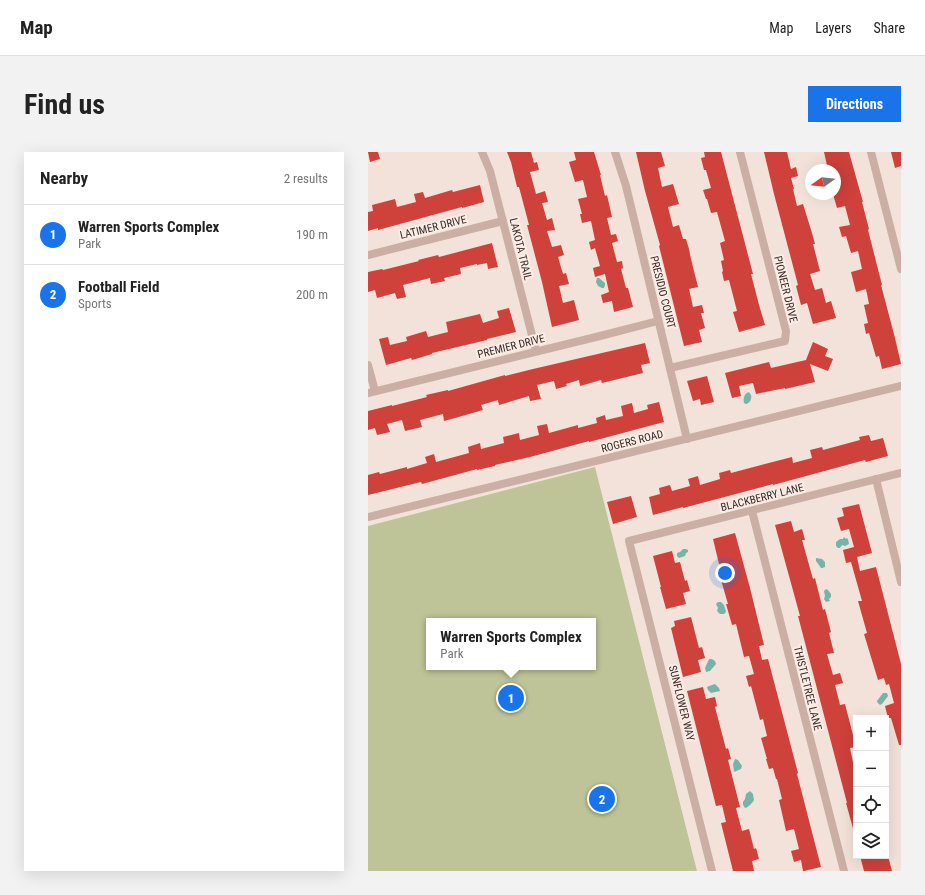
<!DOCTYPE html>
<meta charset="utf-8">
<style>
:root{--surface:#fff;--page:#f2f2f2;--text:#222;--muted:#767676;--line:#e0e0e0;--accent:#1a73e8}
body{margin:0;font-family:"Roboto Condensed",sans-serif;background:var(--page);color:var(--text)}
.controls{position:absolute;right:12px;bottom:12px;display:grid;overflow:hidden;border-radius:0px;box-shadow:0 4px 16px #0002}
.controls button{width:36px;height:36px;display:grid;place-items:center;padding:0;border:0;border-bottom:1px solid var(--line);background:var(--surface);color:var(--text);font:20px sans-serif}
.compass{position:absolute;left:437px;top:12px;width:36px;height:36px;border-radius:50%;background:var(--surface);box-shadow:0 4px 16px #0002;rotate:255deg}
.you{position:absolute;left:357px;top:421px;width:14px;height:14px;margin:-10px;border:3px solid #fff;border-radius:50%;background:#1a73e8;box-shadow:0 0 0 6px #1a73e833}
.badge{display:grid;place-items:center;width:26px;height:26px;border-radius:50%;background:var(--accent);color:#fff;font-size:13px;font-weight:700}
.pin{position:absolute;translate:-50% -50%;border:2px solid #fff;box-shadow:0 1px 4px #0006}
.popup{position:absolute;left:58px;top:466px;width:170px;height:52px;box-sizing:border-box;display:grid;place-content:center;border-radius:0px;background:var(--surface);filter:drop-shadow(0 1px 3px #0005);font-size:13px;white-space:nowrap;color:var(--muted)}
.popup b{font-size:15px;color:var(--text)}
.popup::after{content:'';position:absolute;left:50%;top:100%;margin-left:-8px;border:8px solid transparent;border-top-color:var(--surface)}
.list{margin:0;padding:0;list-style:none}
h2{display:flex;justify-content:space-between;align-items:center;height:52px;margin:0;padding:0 16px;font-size:17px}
h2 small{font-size:13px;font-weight:400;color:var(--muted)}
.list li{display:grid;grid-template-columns:26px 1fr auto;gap:12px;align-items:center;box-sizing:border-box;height:60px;padding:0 16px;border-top:1px solid var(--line)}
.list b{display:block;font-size:15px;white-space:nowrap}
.list p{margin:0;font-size:13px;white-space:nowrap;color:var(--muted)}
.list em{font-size:13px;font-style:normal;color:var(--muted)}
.icon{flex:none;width:22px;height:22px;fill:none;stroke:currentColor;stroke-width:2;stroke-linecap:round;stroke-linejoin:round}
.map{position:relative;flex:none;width:533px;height:719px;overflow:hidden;border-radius:0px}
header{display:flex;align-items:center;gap:24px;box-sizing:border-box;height:56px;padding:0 20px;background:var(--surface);border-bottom:1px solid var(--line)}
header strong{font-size:19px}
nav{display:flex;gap:22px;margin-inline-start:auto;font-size:14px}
.intro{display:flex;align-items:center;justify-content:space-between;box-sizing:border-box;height:96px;padding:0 24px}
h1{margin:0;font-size:28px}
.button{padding:10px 18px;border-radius:0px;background:var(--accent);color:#fff;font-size:14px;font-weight:700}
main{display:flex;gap:24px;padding:0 24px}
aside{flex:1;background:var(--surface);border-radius:0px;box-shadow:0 4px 16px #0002}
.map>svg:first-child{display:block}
</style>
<header>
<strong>Map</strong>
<nav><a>Map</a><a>Layers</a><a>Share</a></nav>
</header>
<div class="intro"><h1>Find us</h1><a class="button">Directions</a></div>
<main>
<aside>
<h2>Nearby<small>2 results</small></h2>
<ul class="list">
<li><span class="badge">1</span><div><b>Warren Sports Complex</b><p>Park</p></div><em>190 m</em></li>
<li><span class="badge">2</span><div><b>Football Field</b><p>Sports</p></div><em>200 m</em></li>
</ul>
</aside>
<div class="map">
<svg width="533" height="719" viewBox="0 0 533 719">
<rect width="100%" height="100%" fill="#f3e2d9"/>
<path fill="#bec498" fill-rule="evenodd" d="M227 315 329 719H0V374ZM61 469H225V515H61Z"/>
<g fill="#76b3a9">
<polygon points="229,126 231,126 237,131 237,133 236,136 234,136 230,134 228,130"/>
<path d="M381 240 383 243C384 247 382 251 378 252L376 251C375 246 376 242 381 240Z"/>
<polygon points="476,385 477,386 477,387 478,386 480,387 481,392 477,394 474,393 472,396 470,396 468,394 468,390 472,387 475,387"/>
<polygon points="315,397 318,397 320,398 320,400 318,401 317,404 311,406 309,404 309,401 312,400"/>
<polygon points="448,406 454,407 457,410 457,415 454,416 453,416 448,409"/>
<polygon points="458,437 460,438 463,442 463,445 461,447 462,449 458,450 456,447 457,444 456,439"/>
<polygon points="350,450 353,450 356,453 358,460 356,462 352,462 349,459 350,456 348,452"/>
<polygon points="341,507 344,507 347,509 348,512 342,519 338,520 337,516"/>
<polygon points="347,532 351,536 352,539 343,541 340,538 339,535 341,534"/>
<polygon points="515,541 519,541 520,544 514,552 512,553 509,550 509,549"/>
<polygon points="367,607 370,608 374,614 373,617 366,620 365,612"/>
<path d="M382 639 385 642 386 648C384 651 381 655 377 656L375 653V650L377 647 378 642Z"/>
</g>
<g fill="#cf413b">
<polygon points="0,0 10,0 12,7 2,10"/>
<polygon points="139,0 163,0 166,11 169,10 171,18 162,20 168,42 177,39 180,50 174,51 179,68 184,66 187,78 179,79 184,95 193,93 196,103 190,105 195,122 198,121 201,132 191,134 195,151 206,148 211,168 184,175 174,130 159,73 161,73 151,35 149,35 143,10"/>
<polygon points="206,0 226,0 233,23 232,23 237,44 239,43 244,65 239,66 243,83 248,82 250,89 244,91 249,110 254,109 255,116 253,117 258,136 260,136 265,155 246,160 244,149 235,151 233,143 241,140 237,122 227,125 225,116 232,114 227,96 223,98 221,90 227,88 223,69 214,71 212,62 214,62 210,47 219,45 215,28 207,30 201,10 208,8"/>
<polygon points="268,0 293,0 297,14 290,16 294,35 305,32 311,52 300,55 305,75 311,73 315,87 318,87 321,97 323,107 330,135 321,137 325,155 334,153 336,161 333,161 337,176 331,178 334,190 316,194 291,94 292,93 277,39"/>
<polygon points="336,0 353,0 385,122 383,122 391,153 397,173 371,180 365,160 369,159 361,128 356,129 354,120 355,119 353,109 356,108 352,91 357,89 349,60 343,61 339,47 338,47 335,38 343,36 338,18 336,18 333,6 337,5"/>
<polygon points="396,0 419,0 423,17 428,15 430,24 423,26 426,37 425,37 429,54 435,52 444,81 447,92 445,92 452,119 442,122 447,138 454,136 458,151 463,149 468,166 445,172 439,151 433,153 428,134 430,133 406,42"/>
<polygon points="456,0 481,0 495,50 494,50 501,77 500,78 514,133 513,133 527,186 533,212 514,217 511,204 508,205 501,181 498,182 496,172 500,171 496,153 501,152 498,137 488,140 483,120 494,117 490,99 483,101 478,84 474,85 471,75 482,73 477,54 469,56 465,42 467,42 467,18 460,18"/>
<polygon points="523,0 533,0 533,14 527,16"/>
<polygon points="112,33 116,50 94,56 94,55 10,78 10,76 0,79 0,60 5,59 4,53 27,47 29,55 48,50 46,42 55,40 57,46 84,38 85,40"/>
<polygon points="124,91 130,115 120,117 119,111 109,113 109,112 92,116 93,122 76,126 77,129 63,132 62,126 35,133 38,145 29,147 27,141 9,146 7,138 0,140 0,120 14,117 15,118 51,109 50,108 70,103 71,105"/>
<polygon points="141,156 148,180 119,187 119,188 64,201 64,202 44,208 43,206 18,213 11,187 20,185 22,193 39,189 38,185 58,179 60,185 80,180 78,170 112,162 115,171 131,166 129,159"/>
<polygon points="445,190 460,197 457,204 465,207 460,219 442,212 447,230 417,237 417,236 388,242 385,231 371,234 373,244 364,246 357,221 401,210 403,216 438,208"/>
<polygon points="277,191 282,211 273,213 275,221 234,231 233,228 212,234 211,228 198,232 199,234 188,237 186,229 169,233 173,247 162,249 161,244 131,253 130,248 113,253 115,258 87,266 76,269 75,262 52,268 54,275 37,279 34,268 19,272 22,280 9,283 7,276 0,278 0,259 24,253 24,254 59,245 58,243 80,238 80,239 137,223 137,224 165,217"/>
<polygon points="339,224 346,250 333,253 332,247 325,249 319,229"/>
<polygon points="291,250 296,270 221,290 221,289 162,305 127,313 127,314 109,318 109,317 54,332 53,330 0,343 0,323 11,320 12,322 39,315 39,317 59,311 57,305 66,302 68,310 101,301 100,295 112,291 113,297 136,291 135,285 151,281 152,288 171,283 169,274 179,272 181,281 210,273 210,276 229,271 228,266 237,263 238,268 255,264 253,254 264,251 266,261 280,257 279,253"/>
<polygon points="501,283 503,289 515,286 520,304 498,310 497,308 405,333 405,332 315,356 315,355 285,363 281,345 292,342 291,336 302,333 304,339 322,334 320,327 330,324 332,333 352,327 351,321 362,318 363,321 424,305 425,311 444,306 442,298 454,295 455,298 492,288 491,285"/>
<polygon points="263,344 269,365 245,372 239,350"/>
<polygon points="491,352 504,401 489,405 492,419 508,415 533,512 533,593 531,593 523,566 520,566 517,554 526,551 521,532 518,533 516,526 510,528 496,482 499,481 490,449 494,449 483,410 478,411 475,398 486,395 481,377 473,379 469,366 476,364 474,356"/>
<polygon points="423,369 426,380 434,377 437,388 434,388 445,427 447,426 455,458 457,457 463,480 461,481 466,501 459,502 465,523 472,521 475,531 467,533 472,553 477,552 485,583 488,582 488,595 482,596 486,615 488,614 488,680 486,680 478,651 479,651 430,464 432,464 407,373"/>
<polygon points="367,381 382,436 396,493 391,494 394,508 400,507 430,621 429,622 453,715 436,719 435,719 433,708 426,710 423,699 431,697 426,677 418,679 411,648 414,647 409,627 408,627 405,616 401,617 398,607 399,607 393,586 399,584 395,567 392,568 383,534 381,535 378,524 386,522 381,504 376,505 368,472 364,473 358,452 360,452 353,428 360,426 356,411 351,412 345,387"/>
<polygon points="304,399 307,411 312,410 317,429 319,428 322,439 315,441 318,452 298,457 292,435 293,435 285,404"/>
<polygon points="323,465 331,496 334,495 337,506 330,508 333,520 315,525 303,476 307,474 306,469"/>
<polygon points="335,535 338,547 347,545 349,554 347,555 358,597 360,596 363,607 360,608 372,655 368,656 374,679 381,677 386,697 388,696 391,707 384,709 386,719 365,719 353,671 358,670 354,653 348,654 319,539"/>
<polygon points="492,704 520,704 524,719 496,719"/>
</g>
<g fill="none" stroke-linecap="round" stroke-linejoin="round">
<g stroke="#ccafa4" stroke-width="8">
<polyline points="114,0 122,19 168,199"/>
<polyline points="247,0 258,34 319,287"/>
<polyline points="503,0 533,117"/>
<polyline points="0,103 135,69"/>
<polyline points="0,213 7,239"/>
<polyline points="302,216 417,189 418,179 372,0"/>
<polyline points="0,241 232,184 290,169"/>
<polyline points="508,327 533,430"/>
<polyline points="384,359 476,719"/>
<polyline points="0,365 533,234"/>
<polyline points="344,719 261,389 533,321"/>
</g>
</g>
<g text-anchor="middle" stroke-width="4" stroke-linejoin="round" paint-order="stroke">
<g font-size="11" fill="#372826" stroke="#fbede6">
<text transform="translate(65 75) rotate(-14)" y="4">LATIMER DRIVE</text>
<text transform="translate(153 97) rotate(76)" y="4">LAKOTA TRAIL</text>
<text transform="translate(418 137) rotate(76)" y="4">PIONEER DRIVE</text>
<text transform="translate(295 140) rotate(76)" y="4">PRESIDIO COURT</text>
<text transform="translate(143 194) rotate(-14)" y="4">PREMIER DRIVE</text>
<text transform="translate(264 289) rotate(-14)" y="4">ROGERS ROAD</text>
<text transform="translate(394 345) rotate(-14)" y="4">BLACKBERRY LANE</text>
<text transform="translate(440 536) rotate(76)" y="4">THISTLETREE LANE</text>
<text transform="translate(314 551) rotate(76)" y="4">SUNFLOWER WAY</text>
</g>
</g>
</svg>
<div class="controls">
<button>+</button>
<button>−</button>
<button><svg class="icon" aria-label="locate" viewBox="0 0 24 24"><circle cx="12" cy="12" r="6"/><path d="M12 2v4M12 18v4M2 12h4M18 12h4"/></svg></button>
<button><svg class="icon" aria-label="layers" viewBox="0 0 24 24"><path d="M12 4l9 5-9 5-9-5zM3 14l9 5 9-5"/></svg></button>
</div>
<svg class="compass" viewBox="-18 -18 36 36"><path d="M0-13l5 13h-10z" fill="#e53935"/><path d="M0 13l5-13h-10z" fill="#767676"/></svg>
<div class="you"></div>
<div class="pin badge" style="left:143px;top:546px">1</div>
<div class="popup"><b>Warren Sports Complex</b>Park</div>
<div class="pin badge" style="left:234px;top:647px">2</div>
</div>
</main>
